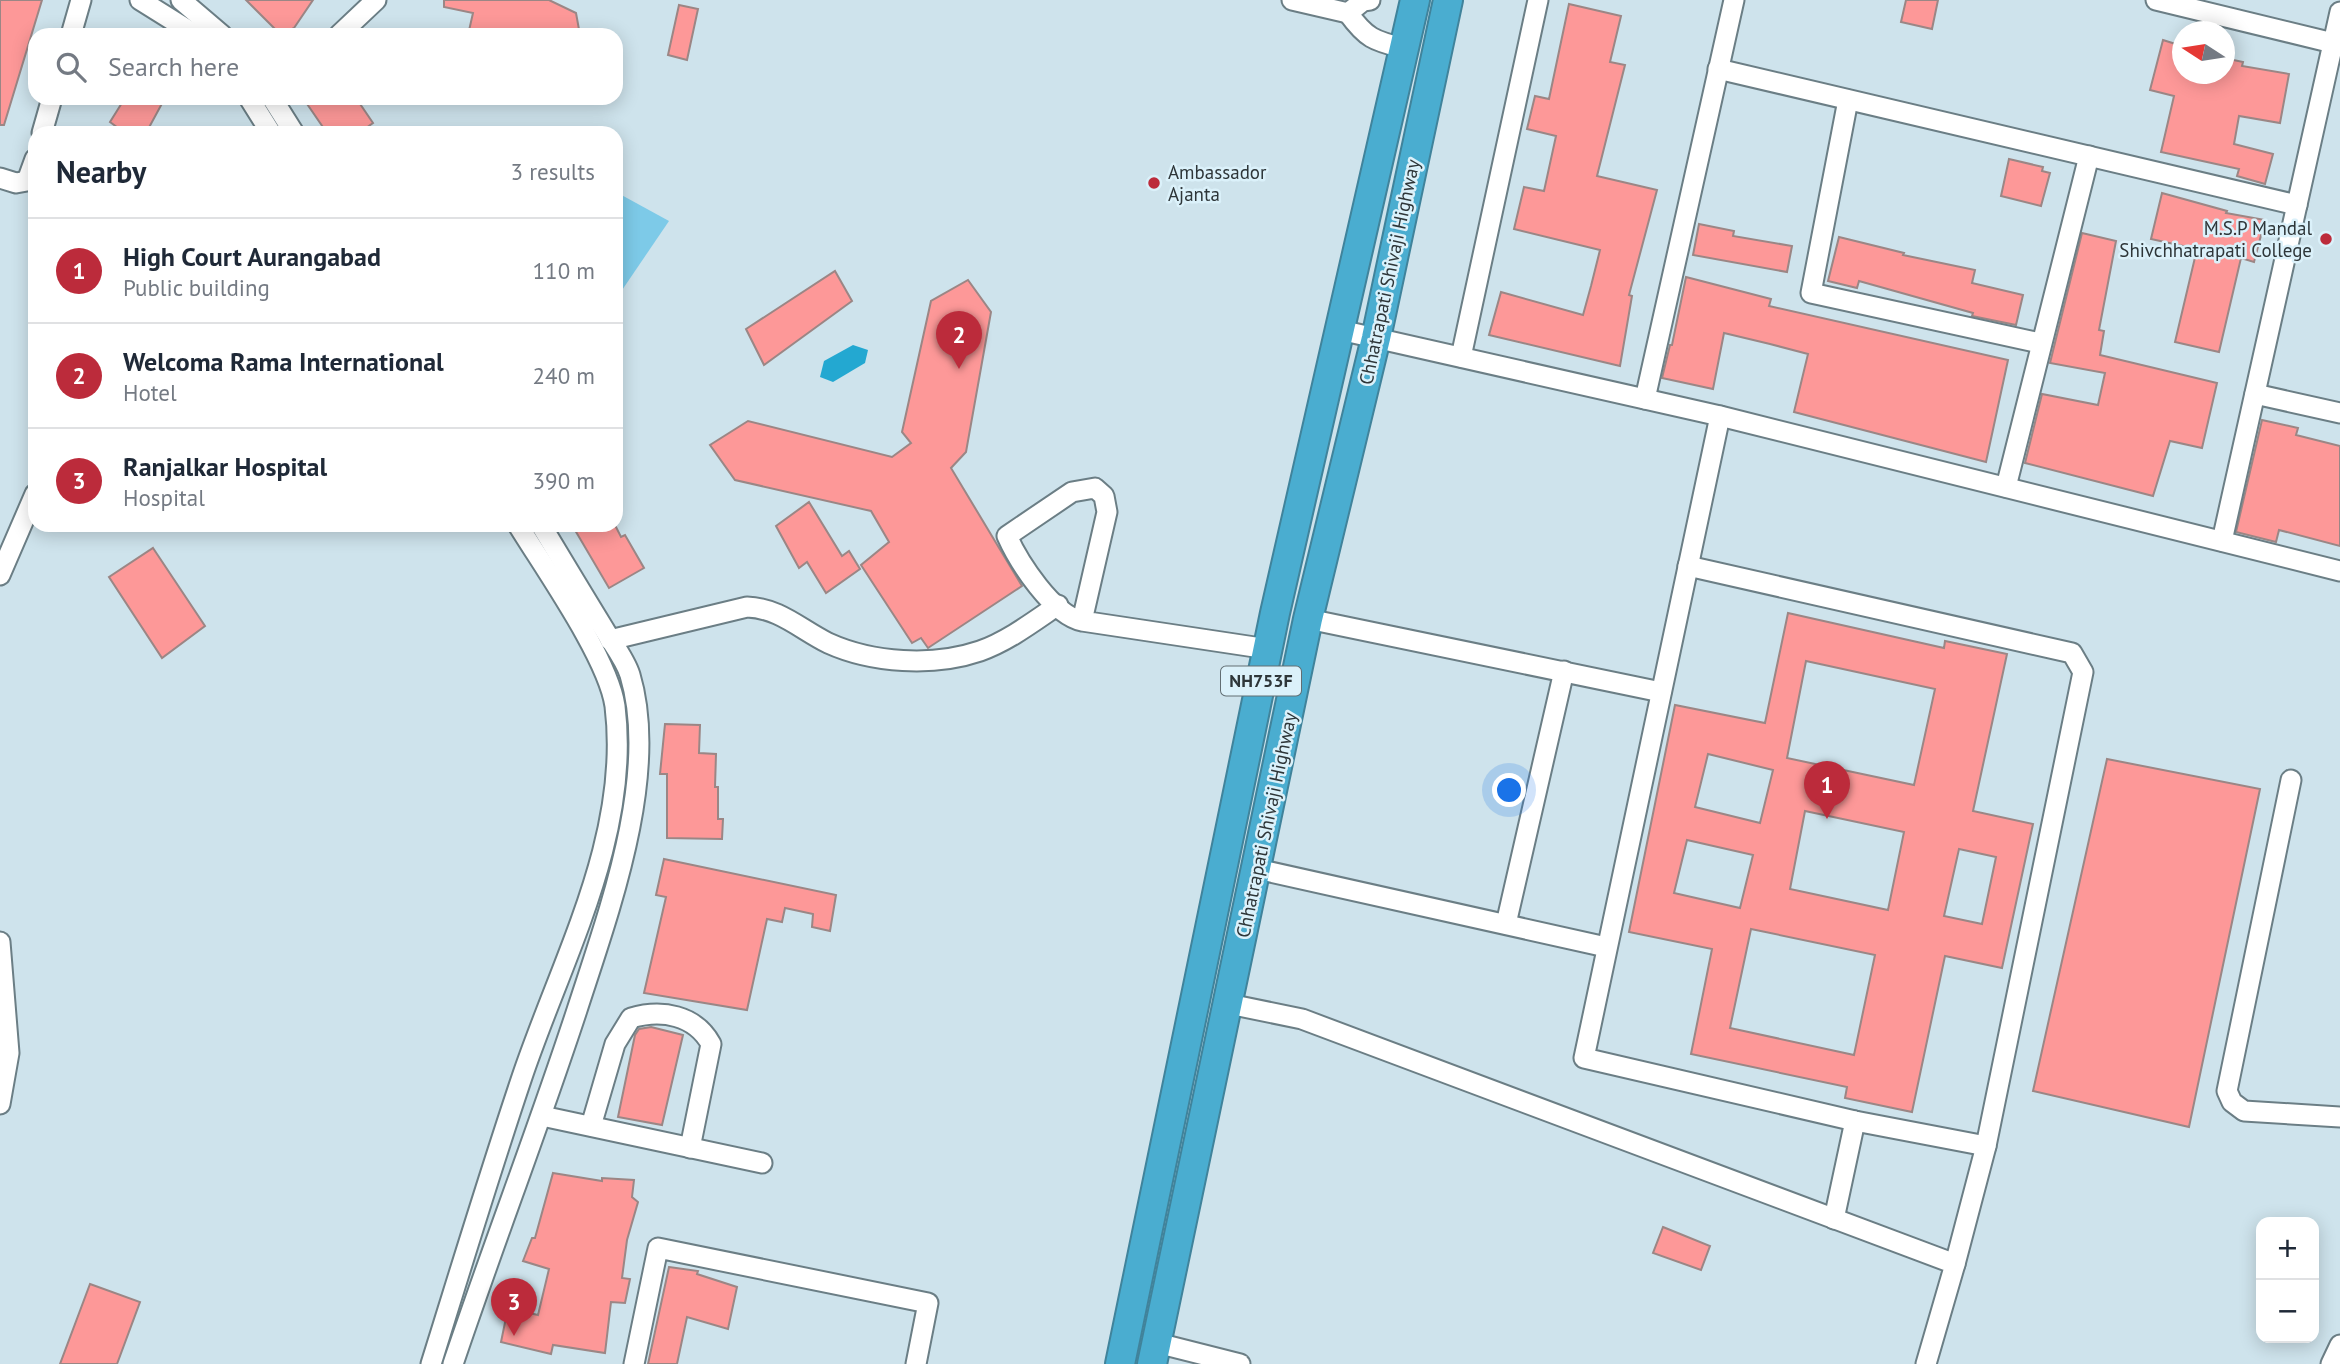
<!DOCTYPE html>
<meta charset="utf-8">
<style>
:root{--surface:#fff;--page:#f2f2f3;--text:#1f2937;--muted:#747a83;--line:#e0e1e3;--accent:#bc2b3b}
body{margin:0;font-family:"PT Sans",sans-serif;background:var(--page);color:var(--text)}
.controls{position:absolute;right:21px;bottom:21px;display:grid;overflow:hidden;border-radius:14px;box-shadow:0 4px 18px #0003}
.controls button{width:63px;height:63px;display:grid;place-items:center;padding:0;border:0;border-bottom:2px solid var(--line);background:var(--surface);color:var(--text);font:35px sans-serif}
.compass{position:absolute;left:2172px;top:21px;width:63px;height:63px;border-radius:50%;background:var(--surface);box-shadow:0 4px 18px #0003;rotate:282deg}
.you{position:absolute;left:1510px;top:791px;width:24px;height:24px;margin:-18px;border:5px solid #fff;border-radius:50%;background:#1a73e8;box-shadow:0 0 0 10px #1a73e833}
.badge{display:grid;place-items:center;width:46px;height:46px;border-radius:50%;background:var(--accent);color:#fff;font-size:23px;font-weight:700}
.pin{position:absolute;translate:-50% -58px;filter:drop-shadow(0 2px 4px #0008)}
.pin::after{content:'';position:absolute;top:37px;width:24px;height:21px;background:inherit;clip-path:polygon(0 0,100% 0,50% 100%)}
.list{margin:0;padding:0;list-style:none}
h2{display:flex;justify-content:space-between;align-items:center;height:91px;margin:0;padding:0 28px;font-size:30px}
h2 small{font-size:23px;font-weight:400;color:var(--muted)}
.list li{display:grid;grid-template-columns:46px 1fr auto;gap:21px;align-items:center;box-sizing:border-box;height:105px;padding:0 28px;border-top:2px solid var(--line)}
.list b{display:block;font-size:26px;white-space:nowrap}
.list p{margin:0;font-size:23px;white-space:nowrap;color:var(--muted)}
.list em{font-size:23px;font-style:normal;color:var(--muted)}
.icon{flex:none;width:38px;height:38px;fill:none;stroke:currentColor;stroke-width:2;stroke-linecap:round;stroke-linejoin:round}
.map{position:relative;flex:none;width:2340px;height:1364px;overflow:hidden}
.search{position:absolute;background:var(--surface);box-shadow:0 4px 18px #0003;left:28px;top:28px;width:595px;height:77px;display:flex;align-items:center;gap:18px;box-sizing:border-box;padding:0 24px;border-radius:21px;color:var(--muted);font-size:26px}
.panel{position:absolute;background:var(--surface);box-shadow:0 4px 18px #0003;left:28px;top:126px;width:595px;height:406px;border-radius:21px}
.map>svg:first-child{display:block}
</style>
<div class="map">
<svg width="2340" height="1364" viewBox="0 0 2340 1364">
<rect width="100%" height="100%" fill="#cee3ec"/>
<polygon fill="#7dcae8" points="616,192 669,221 616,299"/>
<polygon fill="#23a8d1" points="853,345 868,350 865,363 833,382 820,377 824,361"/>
<g fill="#fd9898" stroke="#9b8685" stroke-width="2" fill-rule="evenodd">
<polygon points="0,0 42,0 4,125 0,125"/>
<polygon points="246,0 313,0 294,28 281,35"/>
<polygon points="444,0 549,0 576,13 580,35 468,35 473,13 444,7"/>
<polygon points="1906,0 1938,0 1932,29 1901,22"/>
<polygon points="1569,4 1621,16 1610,62 1625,65 1597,176 1657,190 1629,295 1632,296 1620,366 1489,335 1501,292 1583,315 1591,286 1600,250 1514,229 1524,187 1544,191 1556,136 1527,129 1535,96 1549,99"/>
<polygon points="679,5 698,9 687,60 668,55"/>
<polygon points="2163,40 2182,46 2182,74 2224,74 2224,58 2243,62 2242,66 2289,74 2280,123 2239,116 2234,144 2273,154 2265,184 2237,176 2239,169 2161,152 2174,96 2150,90"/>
<polygon points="125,98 165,98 146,133 125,133 110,122"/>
<polygon points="303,98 356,98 373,123 359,133 327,133"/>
<polygon points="2009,159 2043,167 2042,171 2050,173 2041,206 2001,196"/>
<polygon points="2162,193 2227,211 2226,213 2265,220 2254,262 2241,258 2219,352 2175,342 2197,249 2151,239"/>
<polygon points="1699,224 1734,231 1733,236 1792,246 1787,272 1693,255"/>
<polygon points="2082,233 2116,241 2099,330 2104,331 2100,355 2217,383 2202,448 2170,441 2153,496 2025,463 2042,394 2098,405 2105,373 2050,363"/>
<polygon points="1839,237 1904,253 1903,255 1975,270 1972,283 2023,295 2016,325 1972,316 1973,313 1859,281 1857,288 1828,281"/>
<polygon points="835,271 852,301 764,365 746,329"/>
<polygon points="1686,277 1771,299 1769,306 2008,360 1986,462 1794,412 1808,354 1770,344 1724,333 1713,389 1662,378 1670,345 1672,345"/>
<polygon points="968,280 991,312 966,452 951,468 1022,586 928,648 921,638 912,643 861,565 889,542 871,511 735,480 710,445 748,421 892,457 911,443 902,432 931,301"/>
<polygon points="2262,420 2298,428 2296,435 2340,446 2340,546 2279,530 2276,542 2236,532"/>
<polygon points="809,502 842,556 849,551 860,569 826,593 807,562 799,568 776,526"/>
<polygon points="572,525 615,525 621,537 625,535 644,568 609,588"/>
<polygon points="153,548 205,626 162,658 109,577"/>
<path d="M1788 613 1944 648 1945 641 2007 654 1973 811 2033 824 2002 968 1945 956 1912 1112 1845 1098 1847 1087 1691 1054 1712 949 1629 932 1675 705 1765 723ZM1806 661 1935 689 1914 785 1787 758ZM1708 754 1773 770 1760 823 1695 807ZM1805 811 1904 832 1888 910 1790 889ZM1687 840 1753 855 1740 908 1674 893ZM1959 849 1996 857 1982 924 1944 916ZM1751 929 1875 955 1854 1055 1730 1028Z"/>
<polygon points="665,724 700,725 699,753 716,754 715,787 718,787 718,819 723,819 722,839 667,838 667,774 660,774"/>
<polygon points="2107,759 2260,789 2189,1127 2033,1091"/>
<polygon points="664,859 836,895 830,931 812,927 813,914 785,908 782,922 767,919 747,1010 644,993 666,897 656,895"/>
<polygon points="651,1027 683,1035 662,1125 618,1117 635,1035 639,1029"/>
<polygon points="553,1173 602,1181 602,1178 634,1180 632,1197 638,1202 627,1240 622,1278 630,1279 625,1303 611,1302 605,1353 553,1345 551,1354 501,1342 508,1308 538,1315 549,1269 523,1261 532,1238 535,1238"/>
<polygon points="1663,1227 1710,1246 1701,1270 1653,1253"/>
<polygon points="669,1267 698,1271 697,1274 737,1287 728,1329 687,1317 677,1364 648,1364"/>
<polygon points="90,1284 140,1302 117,1364 60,1364"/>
</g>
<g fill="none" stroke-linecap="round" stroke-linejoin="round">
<g stroke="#6b7e85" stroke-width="23">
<g id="minor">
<polyline points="140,0 196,35"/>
<polyline points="181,0 222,35"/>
<polyline points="1292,0 1348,13"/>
<path d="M1370 0 1363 1 1348 13C1366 38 1374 41 1403 48"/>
<polyline points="2156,0 2333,43"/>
<polyline points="71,35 81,0"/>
<polyline points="339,35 376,0"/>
<polyline points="1718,69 2297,205"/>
<polyline points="249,98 271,133"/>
<polyline points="272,98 294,133"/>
<polyline points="1848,100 1811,293 2040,343"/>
<polyline points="42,133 52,98"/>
<polyline points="0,178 16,183 27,181 35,159"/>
<polyline points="1340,330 1720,416 2340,571"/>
<polyline points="1461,357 1538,0"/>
<polyline points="2255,394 2340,413"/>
<polyline points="1645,399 1734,0"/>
<polyline points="1720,416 1584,1058 1855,1121 1986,1146"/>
<polyline points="2006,487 2089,156"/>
<polyline points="2222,541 2340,12"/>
<polyline points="1688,566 2072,653 2083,672 1986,1146 1955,1264"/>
<polyline points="0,575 35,494"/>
<polyline points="1308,619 1661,692"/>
<path d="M1082 621 1107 512 1104 496 1095 488 1072 492 1007 536C1019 563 1053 615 1082 621L1268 649"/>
<path d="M610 640 747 607C779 608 800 629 828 643 872 663 933 667 980 651 1008 641 1033 622 1058 605"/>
<polyline points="2291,780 2227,1091 2232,1102 2244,1111 2340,1117"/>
<polyline points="1257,869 1606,947"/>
<polyline points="1506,924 1564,671"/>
<polyline points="0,942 9,1053 0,1104"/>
<polyline points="1229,1004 1302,1019 1955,1264 1926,1364"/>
<polyline points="542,1116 762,1163"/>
<path d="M591 1126 615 1044 631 1018C662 1009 695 1015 711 1044L690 1148"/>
<polyline points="1834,1219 1855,1121"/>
<polyline points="1157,1343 1240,1364"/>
<path d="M431 1364C461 1268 490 1172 522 1077 562 958 631 836 615 706 608 658 545 569 518 525"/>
<path d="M453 1364C493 1245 538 1129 577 1010 608 914 660 775 630 675 625 659 612 643 604 629 583 595 562 560 541 525"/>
<polyline points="634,1364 658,1248 928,1303 916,1364"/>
<polyline points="2331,1364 2340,1345"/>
</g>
</g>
<g stroke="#40839b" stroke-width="32">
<g id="highway">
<polyline points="1120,1364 1275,613 1415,0"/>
<polyline points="1152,1364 1308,619 1376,338 1448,0"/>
</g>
</g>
<use href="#minor" stroke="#fff" stroke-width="19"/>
<use href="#highway" stroke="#4aadd0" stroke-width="28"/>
</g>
<g fill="#bc2b3b" stroke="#dbf1fa" stroke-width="2.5">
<circle cx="1154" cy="183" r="7"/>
<circle cx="2326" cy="239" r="7"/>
</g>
<g text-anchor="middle" stroke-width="5" stroke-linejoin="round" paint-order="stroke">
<rect fill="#dbf1fa" stroke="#626e73" stroke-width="2" x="1221" y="666.5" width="80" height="29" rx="5"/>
<g font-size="18" font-weight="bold" fill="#2e3639">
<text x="1261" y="687">NH753F</text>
</g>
<g font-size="19" fill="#2e3639" stroke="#dbf1fa" text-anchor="start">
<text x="1168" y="179">Ambassador<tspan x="1168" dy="22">Ajanta</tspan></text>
<text x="2312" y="235" text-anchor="end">M.S.P Mandal<tspan x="2312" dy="22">Shivchhatrapati College</tspan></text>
</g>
<g font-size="19" fill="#2e3639" stroke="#dbf1fa">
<text transform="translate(1389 272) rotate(-78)" y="7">Chhatrapati Shivaji Highway</text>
<text transform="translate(1266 825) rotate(-78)" y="7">Chhatrapati Shivaji Highway</text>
</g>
</g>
</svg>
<div class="controls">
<button>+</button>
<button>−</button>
</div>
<svg class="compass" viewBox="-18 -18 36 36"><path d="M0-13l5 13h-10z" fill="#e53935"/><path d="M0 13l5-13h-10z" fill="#747a83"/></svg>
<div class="you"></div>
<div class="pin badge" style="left:1827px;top:819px">1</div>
<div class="pin badge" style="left:959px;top:369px">2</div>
<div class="pin badge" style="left:514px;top:1336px">3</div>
<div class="search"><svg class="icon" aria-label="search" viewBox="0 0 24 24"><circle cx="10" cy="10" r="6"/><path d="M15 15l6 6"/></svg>Search here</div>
<section class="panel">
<h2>Nearby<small>3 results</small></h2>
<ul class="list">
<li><span class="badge">1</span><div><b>High Court Aurangabad</b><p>Public building</p></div><em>110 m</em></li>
<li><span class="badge">2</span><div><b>Welcoma Rama International</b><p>Hotel</p></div><em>240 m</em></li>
<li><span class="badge">3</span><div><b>Ranjalkar Hospital</b><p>Hospital</p></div><em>390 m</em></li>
</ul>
</section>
</div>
